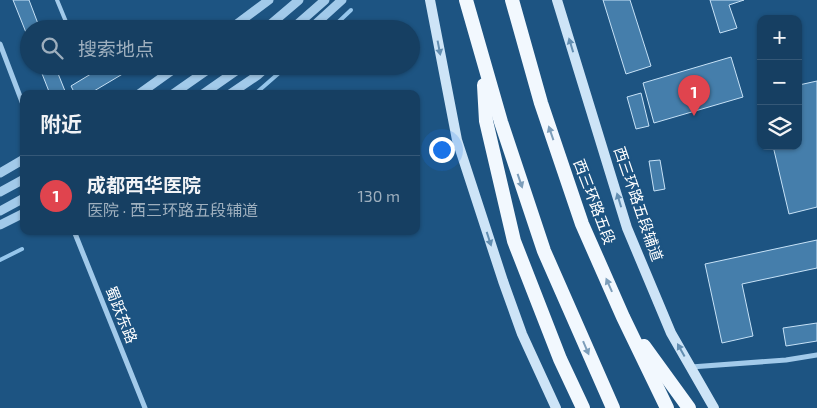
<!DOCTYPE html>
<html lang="zh">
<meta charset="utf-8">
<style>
:root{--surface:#163f62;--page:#1f4668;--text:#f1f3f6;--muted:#9eafbe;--line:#355877;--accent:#ea580c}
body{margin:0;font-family:"Exo 2","Noto Sans SC",sans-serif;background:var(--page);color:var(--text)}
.controls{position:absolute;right:15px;top:15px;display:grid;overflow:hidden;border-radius:10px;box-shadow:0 1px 4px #0004}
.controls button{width:45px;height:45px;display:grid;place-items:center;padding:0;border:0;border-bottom:1px solid var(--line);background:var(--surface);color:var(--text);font:25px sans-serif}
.you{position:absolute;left:441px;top:149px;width:18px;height:18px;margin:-12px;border:4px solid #fff;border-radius:50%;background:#1a73e8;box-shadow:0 0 0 8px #1a73e833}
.badge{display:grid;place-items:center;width:32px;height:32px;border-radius:50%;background:var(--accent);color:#fff;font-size:16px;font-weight:700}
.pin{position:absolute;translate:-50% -41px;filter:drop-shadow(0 1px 2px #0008)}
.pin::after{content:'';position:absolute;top:26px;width:18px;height:15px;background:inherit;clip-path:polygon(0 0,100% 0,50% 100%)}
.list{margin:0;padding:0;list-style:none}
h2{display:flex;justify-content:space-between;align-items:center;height:65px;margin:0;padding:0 20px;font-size:21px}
h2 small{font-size:16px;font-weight:400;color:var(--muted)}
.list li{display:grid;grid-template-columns:32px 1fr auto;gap:15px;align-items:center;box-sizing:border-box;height:80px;padding:0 20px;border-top:1px solid var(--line)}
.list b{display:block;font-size:19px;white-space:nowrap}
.list p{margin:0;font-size:16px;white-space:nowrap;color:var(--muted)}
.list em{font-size:16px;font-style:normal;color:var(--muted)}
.icon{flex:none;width:28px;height:28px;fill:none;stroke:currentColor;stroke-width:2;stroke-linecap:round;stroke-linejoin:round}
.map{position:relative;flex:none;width:817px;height:408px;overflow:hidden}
.search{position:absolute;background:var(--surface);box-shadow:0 1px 4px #0004;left:20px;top:20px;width:400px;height:55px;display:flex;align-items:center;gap:12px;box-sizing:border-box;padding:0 18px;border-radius:28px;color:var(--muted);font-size:19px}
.panel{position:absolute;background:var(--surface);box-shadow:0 1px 4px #0004;left:20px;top:90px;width:400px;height:145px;border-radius:10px}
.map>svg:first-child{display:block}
</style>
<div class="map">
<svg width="817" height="408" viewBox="0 0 817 408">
<rect width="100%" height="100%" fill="#1d5482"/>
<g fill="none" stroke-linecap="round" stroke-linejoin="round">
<g stroke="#95c6ec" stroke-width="4">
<polyline points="331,29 351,10"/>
<polyline points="255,94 287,66"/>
<polyline points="0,260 22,249"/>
</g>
</g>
<g fill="#457eab" stroke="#c7e2f7">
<polygon points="13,0 29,0 40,29 29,29 29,40"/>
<polygon points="603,0 630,0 651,66 626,74"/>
<polygon points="710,0 744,0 729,5 737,28 720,33"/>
<polygon points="731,57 743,97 654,123 643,83"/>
<polygon points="39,66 55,66 65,91 59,94 50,94"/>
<polygon points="104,66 136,66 89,94 75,94 71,86"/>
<polygon points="798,81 799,85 817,81 817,207 789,214 773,146 798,146"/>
<polygon points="641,93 649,126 636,129 627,97"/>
<polygon points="660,160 665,189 654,191 649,161"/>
<polygon points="817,240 817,268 742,284 753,336 722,343 705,264"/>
<polygon points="817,323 817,341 786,346 783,328"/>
</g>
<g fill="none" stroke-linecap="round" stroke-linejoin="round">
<polyline stroke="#a2caea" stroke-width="4" points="57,0 69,29"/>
<g stroke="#a2caea" stroke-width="5">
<polyline points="0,44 24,107"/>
<polyline points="74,231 145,408"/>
<polyline points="691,367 786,360 817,355"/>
</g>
<g stroke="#a2caea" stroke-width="9">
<polyline points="230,29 269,0"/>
<polyline points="265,29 299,0"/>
<polyline points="292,29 325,0"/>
<polyline points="310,29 342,0"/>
<polyline points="139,94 178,66"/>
<polyline points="230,94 258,75 268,66"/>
<polyline points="0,173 24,159"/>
<polyline points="0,192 24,179"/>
<polyline points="0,211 24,198"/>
<polyline points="0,225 24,213"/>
</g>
<g stroke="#cde4f7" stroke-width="10">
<polyline points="430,0 457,140 503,281 522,334 556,408"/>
<polyline points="557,0 627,228 671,333 714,408"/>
</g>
<g stroke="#f2f8fe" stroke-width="14">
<polyline points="466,0 501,122 544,251 613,408"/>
<polyline points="512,0 541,103 582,224 623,317 667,408"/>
<polyline points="484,85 486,121 514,241 560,359 583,408"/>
<polyline points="644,346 689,408"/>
</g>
<g stroke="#a2caea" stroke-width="9">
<polyline points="173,94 213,66"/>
<polyline points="203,94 243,66"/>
</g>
</g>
<defs><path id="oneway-solid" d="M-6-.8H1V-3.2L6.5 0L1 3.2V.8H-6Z" transform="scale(1.25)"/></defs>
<g fill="#638eb1">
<use href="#oneway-solid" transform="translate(571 45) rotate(-107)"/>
<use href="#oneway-solid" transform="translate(439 48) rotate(79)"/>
<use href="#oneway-solid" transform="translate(619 200) rotate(-107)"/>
<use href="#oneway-solid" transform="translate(489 239) rotate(72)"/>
<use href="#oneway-solid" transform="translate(681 350) rotate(-119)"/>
</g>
<g fill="#7d9eba">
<use href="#oneway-solid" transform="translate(551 133) rotate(-109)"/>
<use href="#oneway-solid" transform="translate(520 181) rotate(71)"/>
<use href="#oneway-solid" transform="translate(609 285) rotate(-114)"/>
<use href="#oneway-solid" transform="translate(586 348) rotate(67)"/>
</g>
<g text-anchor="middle" stroke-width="5" stroke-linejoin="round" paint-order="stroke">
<g font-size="15" fill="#fff" stroke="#1d5482">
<text transform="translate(594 202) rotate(69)" y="5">西三环路五段</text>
<text transform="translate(638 204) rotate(71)" y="5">西三环路五段辅道</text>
<text transform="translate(121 315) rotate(68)" y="5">蜀跃东路</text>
</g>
</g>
</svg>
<div class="controls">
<button>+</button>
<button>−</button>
<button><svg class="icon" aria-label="layers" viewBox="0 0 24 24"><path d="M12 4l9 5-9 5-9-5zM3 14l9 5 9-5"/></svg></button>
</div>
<div class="you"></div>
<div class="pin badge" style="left:694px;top:116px;background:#e0444e">1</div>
<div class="search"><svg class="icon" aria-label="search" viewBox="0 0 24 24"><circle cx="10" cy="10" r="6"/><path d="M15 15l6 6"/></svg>搜索地点</div>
<section class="panel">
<h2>附近<small></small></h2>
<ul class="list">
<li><span class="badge" style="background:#e0444e">1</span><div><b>成都西华医院</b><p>医院 · 西三环路五段辅道</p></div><em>130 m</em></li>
</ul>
</section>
</div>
